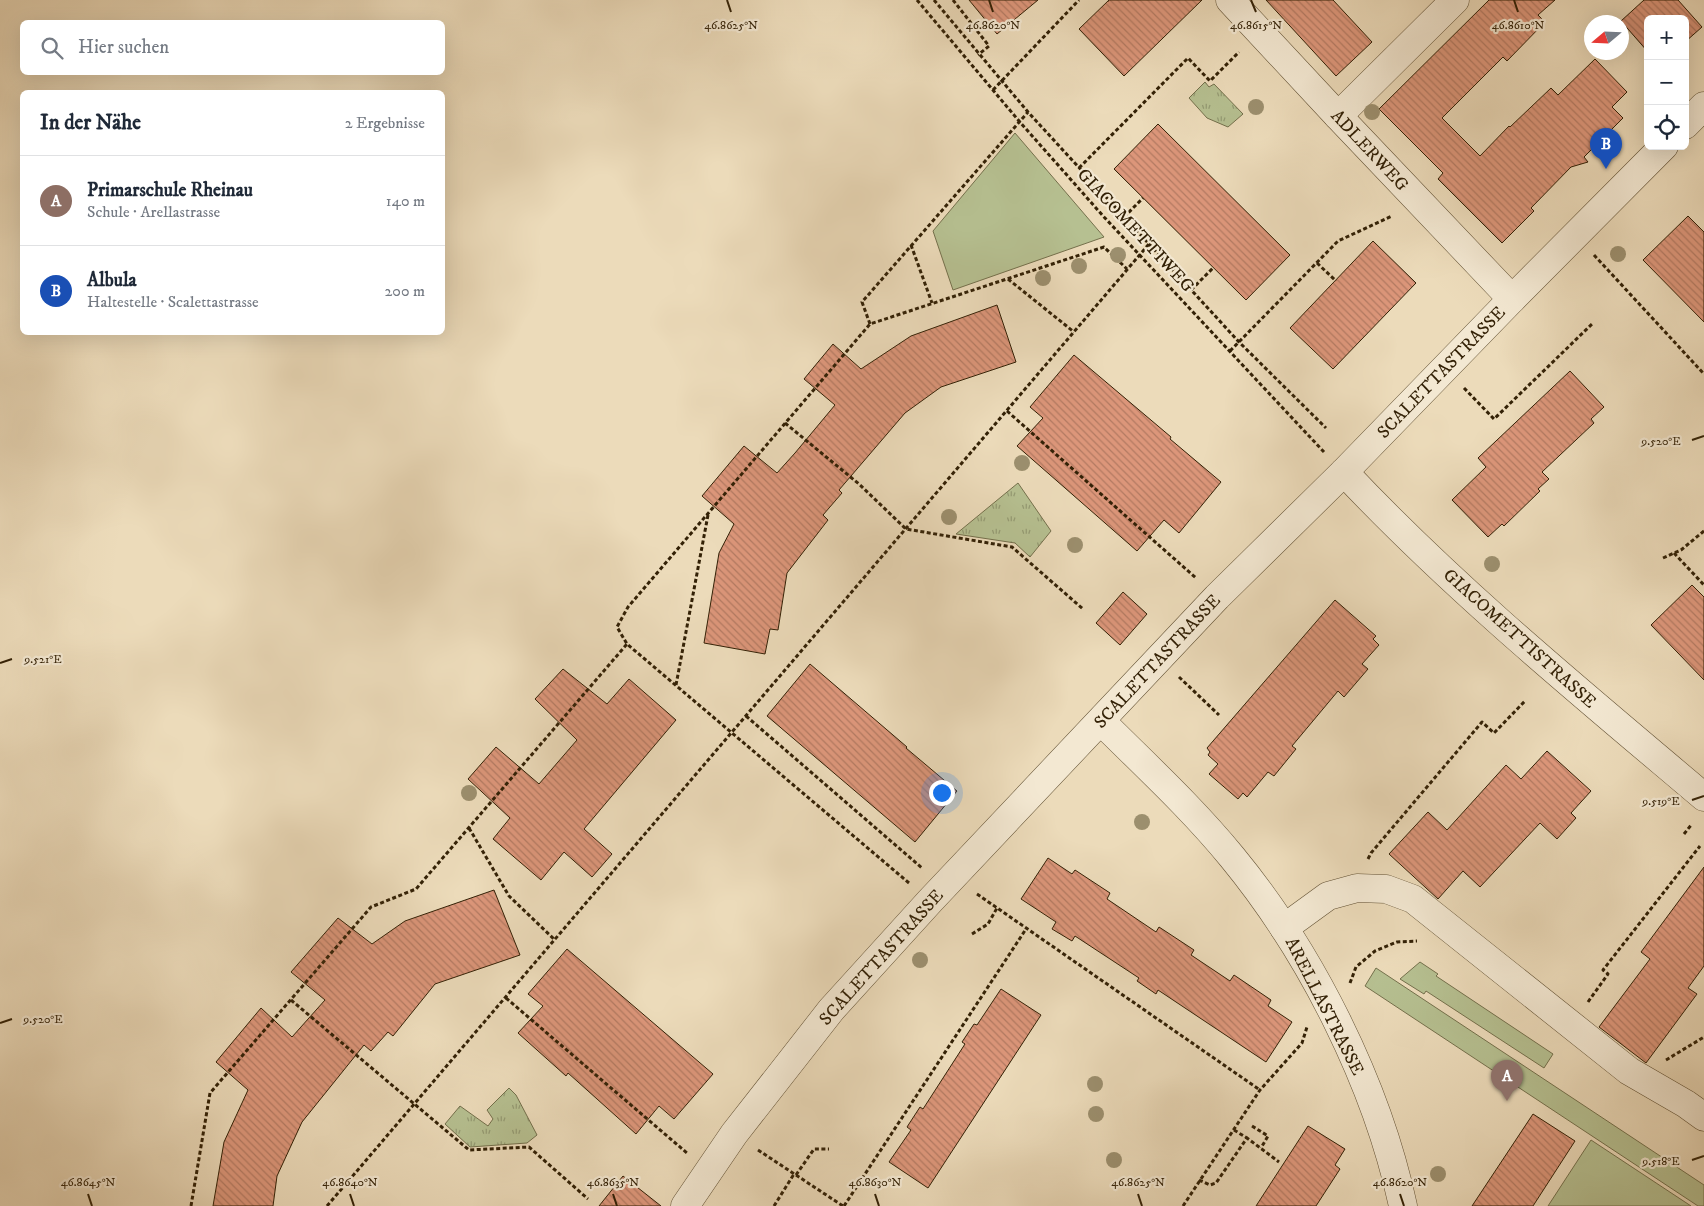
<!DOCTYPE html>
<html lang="de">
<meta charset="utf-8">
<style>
:root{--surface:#fff;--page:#f6f6f7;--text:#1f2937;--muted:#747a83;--line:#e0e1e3;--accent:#b45309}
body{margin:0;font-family:"IM FELL DW Pica",serif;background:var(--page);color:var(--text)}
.controls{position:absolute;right:15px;top:15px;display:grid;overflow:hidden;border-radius:8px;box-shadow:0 5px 20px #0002}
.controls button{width:45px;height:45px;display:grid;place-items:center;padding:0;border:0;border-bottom:1px solid var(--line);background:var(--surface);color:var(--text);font:25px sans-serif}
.compass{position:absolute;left:1584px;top:15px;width:45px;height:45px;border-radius:50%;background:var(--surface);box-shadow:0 5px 20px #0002;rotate:251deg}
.you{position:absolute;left:941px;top:792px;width:18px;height:18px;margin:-12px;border:4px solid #fff;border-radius:50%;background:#1a73e8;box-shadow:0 0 0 8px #1a73e833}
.badge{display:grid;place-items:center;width:32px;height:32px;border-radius:50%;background:var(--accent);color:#fff;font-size:16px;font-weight:700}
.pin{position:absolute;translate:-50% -41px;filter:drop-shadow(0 1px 2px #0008)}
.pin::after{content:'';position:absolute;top:26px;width:18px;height:15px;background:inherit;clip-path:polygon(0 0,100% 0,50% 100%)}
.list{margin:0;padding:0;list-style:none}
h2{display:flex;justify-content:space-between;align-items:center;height:65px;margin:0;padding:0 20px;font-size:21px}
h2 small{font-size:16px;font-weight:400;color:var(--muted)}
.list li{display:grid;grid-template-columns:32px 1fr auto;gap:15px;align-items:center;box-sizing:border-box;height:90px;padding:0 20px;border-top:1px solid var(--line)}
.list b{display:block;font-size:19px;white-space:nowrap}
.list p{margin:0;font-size:16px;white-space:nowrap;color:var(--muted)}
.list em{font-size:16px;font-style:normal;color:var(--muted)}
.icon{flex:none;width:28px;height:28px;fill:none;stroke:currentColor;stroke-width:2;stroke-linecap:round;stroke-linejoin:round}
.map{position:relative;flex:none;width:1704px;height:1206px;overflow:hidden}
.search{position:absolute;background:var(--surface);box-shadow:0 5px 20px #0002;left:20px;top:20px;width:425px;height:55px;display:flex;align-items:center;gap:12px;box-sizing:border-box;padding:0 18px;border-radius:8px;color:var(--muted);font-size:19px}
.panel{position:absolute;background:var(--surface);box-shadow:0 5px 20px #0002;left:20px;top:90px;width:425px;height:245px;border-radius:8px}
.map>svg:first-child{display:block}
</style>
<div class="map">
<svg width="1704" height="1206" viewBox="0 0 1704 1206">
<defs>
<pattern id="park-tufts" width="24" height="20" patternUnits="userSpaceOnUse" patternTransform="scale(1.25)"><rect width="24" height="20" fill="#b6c091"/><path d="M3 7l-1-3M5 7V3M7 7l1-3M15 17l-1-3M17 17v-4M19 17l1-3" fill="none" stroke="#959c74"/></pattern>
<pattern id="building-back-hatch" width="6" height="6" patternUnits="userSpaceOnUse" patternTransform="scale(1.25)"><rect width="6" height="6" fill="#dc967a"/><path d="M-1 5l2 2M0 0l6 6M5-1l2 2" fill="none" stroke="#b37a62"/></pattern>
</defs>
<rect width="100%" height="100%" fill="#ecdbba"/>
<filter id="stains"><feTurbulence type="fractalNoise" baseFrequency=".004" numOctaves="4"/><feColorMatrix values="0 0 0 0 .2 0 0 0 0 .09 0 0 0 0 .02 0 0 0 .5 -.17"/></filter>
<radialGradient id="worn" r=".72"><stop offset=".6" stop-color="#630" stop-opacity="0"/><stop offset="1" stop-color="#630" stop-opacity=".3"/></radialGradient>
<g fill="#b6c091" stroke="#74704c">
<polygon points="1015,133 1104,237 953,290 933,231"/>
<polygon points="1420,962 1438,974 1436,976 1553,1054 1544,1068 1426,991 1424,994 1400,979"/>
<polygon points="1376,968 1704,1185 1704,1206 1698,1206 1365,986"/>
<polygon points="1591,1140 1691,1206 1548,1206"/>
</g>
<g fill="url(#park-tufts)" stroke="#74704c">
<polygon points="1205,82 1209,87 1214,84 1243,114 1228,127 1207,118 1189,98"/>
<polygon points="1018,483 1051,531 1030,557 1015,543 956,534"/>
<polygon points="509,1088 516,1095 537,1135 527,1143 470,1147 445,1124 460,1106 488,1126 493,1119 487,1110"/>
</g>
<g fill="url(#building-back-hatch)" stroke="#332106">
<polygon points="969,0 1038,0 997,34"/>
<polygon points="1109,0 1202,0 1124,76 1079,29"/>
<polygon points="1266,0 1333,0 1372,42 1336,76"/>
<polygon points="1489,0 1555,0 1538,15 1545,22 1507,61 1503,57 1442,118 1480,156 1509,126 1510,127 1551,88 1558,95 1595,59 1627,92 1612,107 1623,118 1584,157 1588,162 1571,167 1531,208 1534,211 1502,243 1438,179 1443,173 1379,109"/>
<polygon points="1644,0 1678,0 1702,27 1685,42 1685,19 1648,19 1648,52 1621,21"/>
<polygon points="1158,124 1290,255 1246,300 1114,169"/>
<polygon points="1688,216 1704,232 1704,322 1643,260"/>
<polygon points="1373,241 1416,283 1333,369 1290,328"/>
<polygon points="997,305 1016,362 941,387 905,413 839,490 842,493 823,515 828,520 787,573 778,630 770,629 765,654 704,643 719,553 734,524 702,496 744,446 777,473 795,453 835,405 804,379 833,344 861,369 911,336"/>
<polygon points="1074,355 1171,437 1170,439 1221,482 1179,533 1164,520 1137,551 1017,446 1043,418 1030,407"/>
<polygon points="1570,371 1604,407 1591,419 1594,423 1542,472 1549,479 1538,489 1540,491 1504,526 1502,524 1488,537 1452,500 1486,467 1478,458"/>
<polygon points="1692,585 1704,597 1704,680 1651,625"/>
<polygon points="1123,592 1147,614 1120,645 1096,623"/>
<polygon points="1335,600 1376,636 1373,639 1379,645 1362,664 1368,669 1344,697 1338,691 1292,746 1296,749 1274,776 1268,772 1247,797 1243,793 1238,799 1209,774 1218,764 1208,755 1210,752 1207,748"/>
<polygon points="810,664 907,747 906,748 957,791 915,842 767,716"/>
<polygon points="563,669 607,704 629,679 676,720 584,829 612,854 592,877 564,852 541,880 493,839 510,818 468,779 496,747 539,784 577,740 535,699"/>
<polygon points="1547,751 1591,791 1571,813 1576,818 1557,839 1540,823 1480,887 1463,871 1438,899 1389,854 1428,812 1447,830 1506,765 1521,779"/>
<polygon points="1048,858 1072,874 1075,870 1110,893 1107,899 1156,932 1159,927 1194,950 1191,955 1230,981 1234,975 1271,1000 1268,1006 1292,1022 1266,1062 1158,990 1156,994 1137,981 1139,978 1075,936 1072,941 1052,929 1056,922 1021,899"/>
<polygon points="1704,867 1704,966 1688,988 1697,994 1646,1063 1599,1027 1650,959 1641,952"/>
<polygon points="494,890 520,955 435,984 393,1036 388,1032 371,1051 364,1045 302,1122 277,1176 273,1206 213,1206 224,1142 248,1090 216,1062 261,1008 292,1037 325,1000 291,972 338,918 372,944 405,921"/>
<polygon points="567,949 713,1074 674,1119 659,1106 636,1134 568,1073 566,1076 518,1033 543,1006 528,994"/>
<polygon points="1001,989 1041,1015 928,1188 889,1162 911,1130 907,1127 920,1107 923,1109 965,1044 962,1042 974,1024 977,1025"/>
<polygon points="1533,1114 1575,1141 1533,1206 1472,1206"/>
<polygon points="1308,1126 1345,1149 1335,1165 1340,1169 1316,1206 1256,1206"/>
<polygon points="623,1176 661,1206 599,1206"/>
</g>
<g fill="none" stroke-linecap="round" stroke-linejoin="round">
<g stroke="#615033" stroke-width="29">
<g id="minor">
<polyline points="1230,0 1338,116 1512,299"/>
<polyline points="1338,116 1455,0"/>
<polyline points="1685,125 1704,106"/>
<path d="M1344 472C1455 590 1581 693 1704 797"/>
<path d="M1101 721C1145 765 1192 808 1232 857 1311 953 1377 1084 1403 1206"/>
<polyline points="1284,928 1328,896 1357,888 1386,889 1413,899 1629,1071 1686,1104 1704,1117"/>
<polyline points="685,1206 734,1134 831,1010 930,901 1217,597 1344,472 1512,299 1664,146"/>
</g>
</g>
<g stroke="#332106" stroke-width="3" stroke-dasharray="4 2.5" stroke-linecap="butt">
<polyline points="917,0 1019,121 1104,217 1324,452"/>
<polyline points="934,0 1028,112 1239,342 1326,428"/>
<polyline points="953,0 989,46 978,55"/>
<polyline points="1108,0 1109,0"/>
<polyline points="993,90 1079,0"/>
<polyline points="1079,168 1188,58 1210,81 1239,52"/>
<polyline points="1124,217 1143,198"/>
<polyline points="911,245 932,303"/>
<polyline points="1594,255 1704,374"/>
<polyline points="1317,263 1336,281"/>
<polyline points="1008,279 1074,332"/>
<polyline points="1191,290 1213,268"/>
<polyline points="870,324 862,302 1028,112"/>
<polyline points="1230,351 1338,241 1392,216"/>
<polyline points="1464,388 1494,419 1592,324"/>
<polyline points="1007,411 1196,578"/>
<polyline points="785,423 859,484 906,529 1012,547 1083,609"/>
<polyline points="1674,553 1704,585"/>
<polyline points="1663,558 1681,550 1704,531"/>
<polyline points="1179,677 1219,715"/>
<polyline points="676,685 708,515"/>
<polyline points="746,716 922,868"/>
<polyline points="469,828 509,896 555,940"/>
<polyline points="1684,834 1692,824"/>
<polyline points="1368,859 1371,853 1482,722 1494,733 1525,701"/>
<polyline points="909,883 627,644 617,627 628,607 870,324 1104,247 1127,269"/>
<polyline points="977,894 1260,1090"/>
<polyline points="972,934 988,924 997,908"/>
<polyline points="1350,983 1356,967 1375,951 1397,942 1417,941"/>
<polyline points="506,998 687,1153"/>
<polyline points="291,1000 469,1150 529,1147 588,1199"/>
<polyline points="1588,1002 1608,974 1603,970 1700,846"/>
<polyline points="1666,1060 1704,1037"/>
<polyline points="1252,1126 1268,1136 1261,1148"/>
<polyline points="1234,1130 1247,1138"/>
<polyline points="758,1150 843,1206"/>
<polyline points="796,1175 814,1149 829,1149"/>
<polyline points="1199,1180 1210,1185 1216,1183 1247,1138 1279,1162"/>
<polyline points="191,1206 210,1093 371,907 416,889 627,644"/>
<polyline points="327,1206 1149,244"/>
<polyline points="774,1206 794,1174"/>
<polyline points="844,1206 1026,929"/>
<polyline points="1183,1206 1260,1090 1302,1043 1307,1027"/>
</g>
<use href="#minor" stroke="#f3e8d2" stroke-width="28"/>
</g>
<g fill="#9c8f6e">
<circle cx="1256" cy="107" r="8"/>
<circle cx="1372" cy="112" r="8"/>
<circle cx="1618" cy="254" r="8"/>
<circle cx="1118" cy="255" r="8"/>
<circle cx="1079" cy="266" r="8"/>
<circle cx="1043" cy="278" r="8"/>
<circle cx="1022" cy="463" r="8"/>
<circle cx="949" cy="517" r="8"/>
<circle cx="1075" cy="545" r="8"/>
<circle cx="1492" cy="564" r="8"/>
<circle cx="469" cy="793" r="8"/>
<circle cx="1142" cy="822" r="8"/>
<circle cx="920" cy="960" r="8"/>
<circle cx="1095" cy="1084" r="8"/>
<circle cx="1096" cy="1114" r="8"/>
<circle cx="1114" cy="1160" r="8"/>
<circle cx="1438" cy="1174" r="8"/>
</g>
<path fill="none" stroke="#332106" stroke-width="2" d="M727 0 731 12M989 0 993 12M1251 0 1256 12M1514 0 1518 12M1692 440 1704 436M0 663 12 659M1692 800 1704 796M0 1023 12 1019M1692 1160 1704 1156M88 1194 92 1206M350 1194 354 1206M613 1194 617 1206M875 1194 879 1206M1138 1194 1142 1206M1400 1194 1404 1206"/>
<g text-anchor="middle" stroke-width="4.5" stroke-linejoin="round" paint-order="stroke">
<g font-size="18" fill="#332106" stroke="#f3e8d2">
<text transform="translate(1370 150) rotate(47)" y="6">ADLERWEG</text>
<text transform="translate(1136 230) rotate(47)" y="6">GIACOMETTIWEG</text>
<text transform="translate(1441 372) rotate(-46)" y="6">SCALETTASTRASSE</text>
<text transform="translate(1520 638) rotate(42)" y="6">GIACOMETTISTRASSE</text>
<text transform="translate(1157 661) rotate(-47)" y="6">SCALETTASTRASSE</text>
<text transform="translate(881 957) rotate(-48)" y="6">SCALETTASTRASSE</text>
<text transform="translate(1325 1006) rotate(63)" y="6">ARELLASTRASSE</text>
</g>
</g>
<g font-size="12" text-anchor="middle" fill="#332106" stroke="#f3e8d2" stroke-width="4.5" stroke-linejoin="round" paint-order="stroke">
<text x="1256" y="29">46.8615°N</text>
<text x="731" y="29">46.8625°N</text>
<text x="993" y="29">46.8620°N</text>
<text x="1518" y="29">46.8610°N</text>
<text x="1661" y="445">9.520°E</text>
<text x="43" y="663">9.521°E</text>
<text x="1661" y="805">9.519°E</text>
<text x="43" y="1023">9.520°E</text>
<text x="1661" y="1165">9.518°E</text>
<text x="88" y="1186">46.8645°N</text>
<text x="350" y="1186">46.8640°N</text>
<text x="613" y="1186">46.8635°N</text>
<text x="875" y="1186">46.8630°N</text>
<text x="1138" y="1186">46.8625°N</text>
<text x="1400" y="1186">46.8620°N</text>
</g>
<rect width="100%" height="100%" filter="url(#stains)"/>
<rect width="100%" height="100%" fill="url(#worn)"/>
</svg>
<div class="controls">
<button>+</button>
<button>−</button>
<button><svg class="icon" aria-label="locate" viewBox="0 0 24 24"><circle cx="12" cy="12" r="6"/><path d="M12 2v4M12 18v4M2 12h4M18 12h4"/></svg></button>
</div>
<svg class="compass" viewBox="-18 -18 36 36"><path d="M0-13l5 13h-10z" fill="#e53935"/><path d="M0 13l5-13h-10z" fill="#747a83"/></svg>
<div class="you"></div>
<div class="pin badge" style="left:1507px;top:1101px;background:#8d6e63">A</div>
<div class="pin badge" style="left:1606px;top:169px;background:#1a4fb4">B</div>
<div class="search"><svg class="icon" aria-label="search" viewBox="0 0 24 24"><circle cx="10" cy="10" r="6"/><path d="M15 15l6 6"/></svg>Hier suchen</div>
<section class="panel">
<h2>In der Nähe<small>2 Ergebnisse</small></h2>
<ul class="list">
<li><span class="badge" style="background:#8d6e63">A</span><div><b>Primarschule Rheinau</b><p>Schule · Arellastrasse</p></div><em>140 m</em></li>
<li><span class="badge" style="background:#1a4fb4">B</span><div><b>Albula</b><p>Haltestelle · Scalettastrasse</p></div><em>200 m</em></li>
</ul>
</section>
</div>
